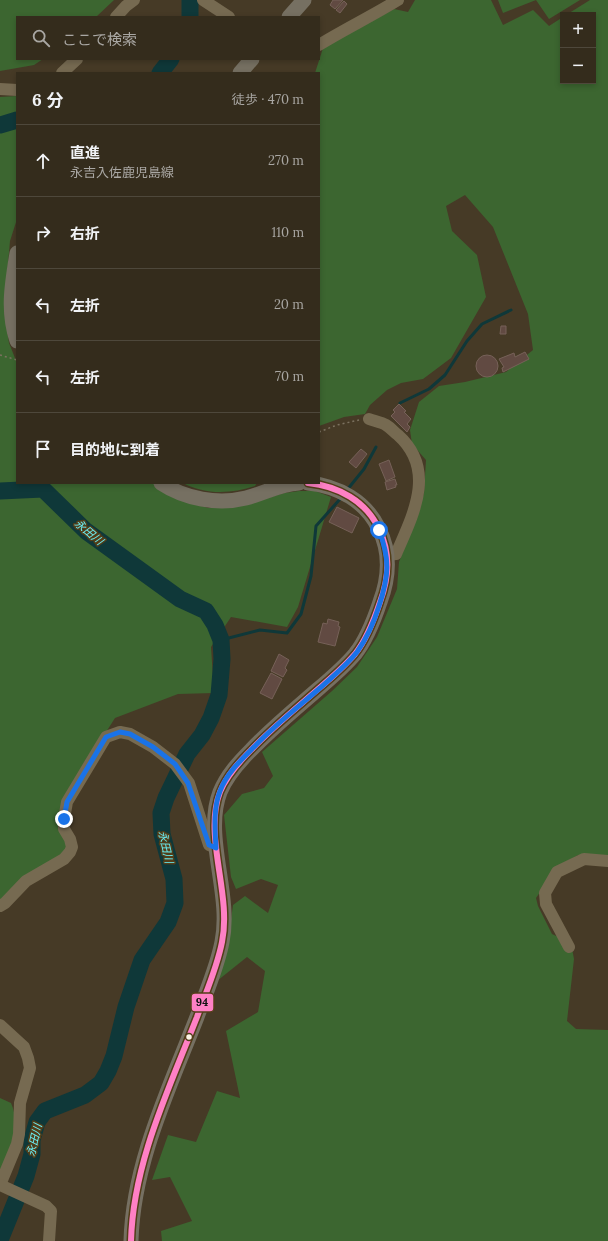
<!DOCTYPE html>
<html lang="ja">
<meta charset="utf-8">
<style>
:root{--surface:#342c1c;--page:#3c3425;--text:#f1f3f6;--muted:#a9a7a3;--line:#4e483b}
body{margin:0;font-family:Lora,"Noto Sans JP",serif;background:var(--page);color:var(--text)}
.controls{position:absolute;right:12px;top:12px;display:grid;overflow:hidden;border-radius:0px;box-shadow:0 2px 6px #0003}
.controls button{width:36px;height:36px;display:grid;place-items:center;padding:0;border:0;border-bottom:1px solid var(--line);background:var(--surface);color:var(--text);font:20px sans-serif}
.stop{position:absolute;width:12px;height:12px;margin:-9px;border:3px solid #1a73e8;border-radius:50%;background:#fff}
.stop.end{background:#1a73e8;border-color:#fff;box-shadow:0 1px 4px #0008}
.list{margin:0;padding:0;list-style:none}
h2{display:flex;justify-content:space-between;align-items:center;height:52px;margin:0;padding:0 16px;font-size:17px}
h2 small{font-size:13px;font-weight:400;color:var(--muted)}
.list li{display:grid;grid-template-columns:26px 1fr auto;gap:12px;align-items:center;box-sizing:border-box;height:72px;padding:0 16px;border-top:1px solid var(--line)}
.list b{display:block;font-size:15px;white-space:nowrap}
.list p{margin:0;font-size:13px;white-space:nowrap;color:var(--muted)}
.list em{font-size:13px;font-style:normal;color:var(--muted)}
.icon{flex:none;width:22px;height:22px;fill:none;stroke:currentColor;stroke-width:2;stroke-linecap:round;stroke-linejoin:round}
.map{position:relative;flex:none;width:608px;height:1241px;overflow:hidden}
.search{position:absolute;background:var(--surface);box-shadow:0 2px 6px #0003;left:16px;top:16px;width:304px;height:44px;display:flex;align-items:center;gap:10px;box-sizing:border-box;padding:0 14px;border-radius:0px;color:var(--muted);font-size:15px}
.panel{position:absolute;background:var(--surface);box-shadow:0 2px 6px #0003;left:16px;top:72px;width:304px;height:412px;border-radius:0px}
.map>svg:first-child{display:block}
</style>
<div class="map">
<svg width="608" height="1241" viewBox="0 0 608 1241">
<rect width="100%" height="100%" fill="#463a26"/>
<g fill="#3c6630">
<polygon points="0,0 114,0 96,17 17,17 17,59 43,59 34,65 0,71"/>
<polygon points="415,0 491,0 503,25 533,10 549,26 563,17 563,81 593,81 593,15 566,15 590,0 608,0 608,859 578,855 556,869 536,898 538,906 552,934 571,943 574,959 567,1021 576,1029 608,1030 608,1241 162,1241 161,1231 192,1221 170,1177 152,1180 168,1135 196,1142 217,1091 240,1098 226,1031 258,1012 265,971 247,957 217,981 228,941 233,905 245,896 268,913 278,885 261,879 236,889 231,877 224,815 242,794 264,788 273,776 262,752 332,691 357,667 377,637 397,589 399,562 416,517 424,493 426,460 412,444 410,430 419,402 439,386 465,382 506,372 533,350 528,314 493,227 465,195 446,206 452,231 477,255 486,297 451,358 423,379 401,383 387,390 370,405 365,414 344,417 319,426 319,73 315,73 323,48 394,9 408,12"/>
<polygon points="498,0 580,0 549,19 536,0 503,13"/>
<polygon points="17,96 17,219 10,241 4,310 9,343 17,363 17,483 153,483 178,499 208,508 243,505 285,493 299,491 315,491 331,497 298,607 287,627 231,617 211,647 214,693 178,694 115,718 101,740 60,811 67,842 66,851 0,901 0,97"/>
<path d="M183 483H257L255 486C231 494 205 495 183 483Z"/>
<path d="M0 1098 11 1103C22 1128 9 1154 0 1178Z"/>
</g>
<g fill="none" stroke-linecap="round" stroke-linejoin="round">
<g stroke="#0f3839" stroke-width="3">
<polyline points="400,403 429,389 445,375 467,341 482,324 511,310"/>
<polyline points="347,490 364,469 376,447"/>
<polyline points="221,640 260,630 287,633 301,614 311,576 316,526 341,498"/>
</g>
<g stroke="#0f3839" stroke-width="17">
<polyline points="190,0 190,17"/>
<polyline points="160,73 171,59"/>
<polyline points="0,125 17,120"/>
<polyline points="0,491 43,489 86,531 180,599 206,611 215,625 221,640 222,659 219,695 211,718 202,735 187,754 166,798 161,813 162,834 174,879 175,903 168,922 142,960 126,1007 114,1056 108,1071 101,1083 85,1095 45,1111 37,1122 32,1140 32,1154 26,1176 0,1240"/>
</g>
</g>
<g fill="#614a42" stroke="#766158">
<polygon points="333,0 343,0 335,9 330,5"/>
<polygon points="344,1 347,4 340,13 336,10"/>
<polygon points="501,326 506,326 506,334 500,334"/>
<polygon points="525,352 529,359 503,372 502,368 504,367 499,359 514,353 515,357"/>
<circle cx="487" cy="366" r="11"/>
<polygon points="399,404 406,411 404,412 411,419 407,424 410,427 407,432 391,416 395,412 393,410"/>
<polygon points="361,449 367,454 356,468 349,462"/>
<polygon points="389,460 395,477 386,481 379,464"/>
<polygon points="395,479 397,485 395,485 396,487 387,490 385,482"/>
<polygon points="337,507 359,518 352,533 329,522"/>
<polygon points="328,619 339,622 338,626 340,627 335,646 318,642 323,623 327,624"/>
<polygon points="279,654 289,660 285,668 287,670 283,677 271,671"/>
<polygon points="271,673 282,679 272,699 260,693"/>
</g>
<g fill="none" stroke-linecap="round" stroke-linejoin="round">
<g stroke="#7c7260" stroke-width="1.5" stroke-dasharray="2 3" stroke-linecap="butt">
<polyline points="0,355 17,360"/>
<polyline points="319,432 337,425 359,420"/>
</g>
<g stroke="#766a51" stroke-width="12">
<polyline points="203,0 229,17"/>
<polyline points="116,17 126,6 134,0"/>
<path d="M319 45C345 29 372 16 398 0"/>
<polyline points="62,73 77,59"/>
<polyline points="0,89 17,90"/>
<path d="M369 419C374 421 381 422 386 425 391 428 394 432 398 435 437 470 413 515 396 554L387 555"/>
<polyline points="0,906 5,903 26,881 64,859 70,852 72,847 70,839 64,829 64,819 67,802 106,737 120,732 130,734 153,747 175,764 189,783 209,845 216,848"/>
<polyline points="569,947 546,904 545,893 557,872 584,859 608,861"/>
<polyline points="0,1025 24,1047 28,1058 30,1068 20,1103 19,1134 17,1144 0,1185"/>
<polyline points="0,1185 46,1206 51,1211 49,1241"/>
</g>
<g stroke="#767062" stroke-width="15">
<polyline points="289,17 304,0"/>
<polyline points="240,73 252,59"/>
<path d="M17 253C12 284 7 311 17 341"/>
<path d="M161 483C185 499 218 505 246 498 265 493 280 484 299 483"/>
<path d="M131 1241C133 1163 169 1089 197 1017 206 992 217 968 222 942 232 894 203 836 220 792 227 775 239 762 251 750 272 728 294 710 317 690 330 679 344 667 355 654 367 639 374 620 380 602 389 578 391 553 379 529 366 501 338 486 308 483"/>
</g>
<g stroke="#533e19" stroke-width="9">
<path id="bus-1" d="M131 1241C133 1163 169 1089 197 1017 206 992 217 968 222 942 232 894 203 836 220 792 227 775 239 762 251 750 272 728 294 710 317 690 330 679 344 667 355 654 367 639 374 620 380 602 389 578 391 553 379 529 366 501 338 486 308 483"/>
</g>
<use href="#bus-1" stroke="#ff80c5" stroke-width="6"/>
</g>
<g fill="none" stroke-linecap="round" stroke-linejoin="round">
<path stroke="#1a73e8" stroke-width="5" d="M64 819 67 802 106 737 120 732 130 734 153 747 175 764 188 783 209 845 216 848C215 830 213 809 220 791 227 773 241 760 255 746 275 725 298 707 320 688 333 676 346 666 357 652 367 638 374 622 379 606 389 576 390 559 379 530"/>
</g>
<circle fill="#fcf3e6" stroke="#533e19" stroke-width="1.5" cx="189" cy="1037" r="3.5"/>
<g text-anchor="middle" stroke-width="3" stroke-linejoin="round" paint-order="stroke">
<g font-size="11" font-style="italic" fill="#69f3fb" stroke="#533e19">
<text transform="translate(89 532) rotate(40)" y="4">永田川</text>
<text transform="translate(166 847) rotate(77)" y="4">永田川</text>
<text transform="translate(34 1140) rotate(-77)" y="4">永田川</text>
</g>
</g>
<rect stroke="#533e19" stroke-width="1.5" x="191" y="993" width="23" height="19" rx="4" fill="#ff80c5"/>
<g font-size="11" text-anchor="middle" font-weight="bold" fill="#111">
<text x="202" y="1006">94</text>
</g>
</svg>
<div class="controls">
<button>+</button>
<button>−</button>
</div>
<div class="stop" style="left:379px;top:530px"></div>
<div class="stop end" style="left:64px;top:819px"></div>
<div class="search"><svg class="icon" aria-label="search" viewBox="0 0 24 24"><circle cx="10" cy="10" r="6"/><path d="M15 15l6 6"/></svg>ここで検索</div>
<section class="panel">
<h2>6 分<small>徒歩 · 470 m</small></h2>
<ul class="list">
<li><svg class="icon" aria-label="ahead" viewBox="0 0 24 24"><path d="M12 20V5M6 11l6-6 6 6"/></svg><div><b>直進</b><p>永吉入佐鹿児島線</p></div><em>270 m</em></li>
<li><svg class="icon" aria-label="right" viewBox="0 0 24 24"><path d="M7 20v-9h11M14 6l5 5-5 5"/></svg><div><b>右折</b></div><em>110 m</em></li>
<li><svg class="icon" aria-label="left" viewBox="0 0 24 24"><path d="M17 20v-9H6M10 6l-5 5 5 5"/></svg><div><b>左折</b></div><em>20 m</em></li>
<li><svg class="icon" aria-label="left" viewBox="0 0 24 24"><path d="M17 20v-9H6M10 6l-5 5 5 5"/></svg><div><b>左折</b></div><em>70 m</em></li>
<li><svg class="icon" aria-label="arrive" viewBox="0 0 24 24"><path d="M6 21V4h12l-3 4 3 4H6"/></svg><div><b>目的地に到着</b></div></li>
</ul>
</section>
</div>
